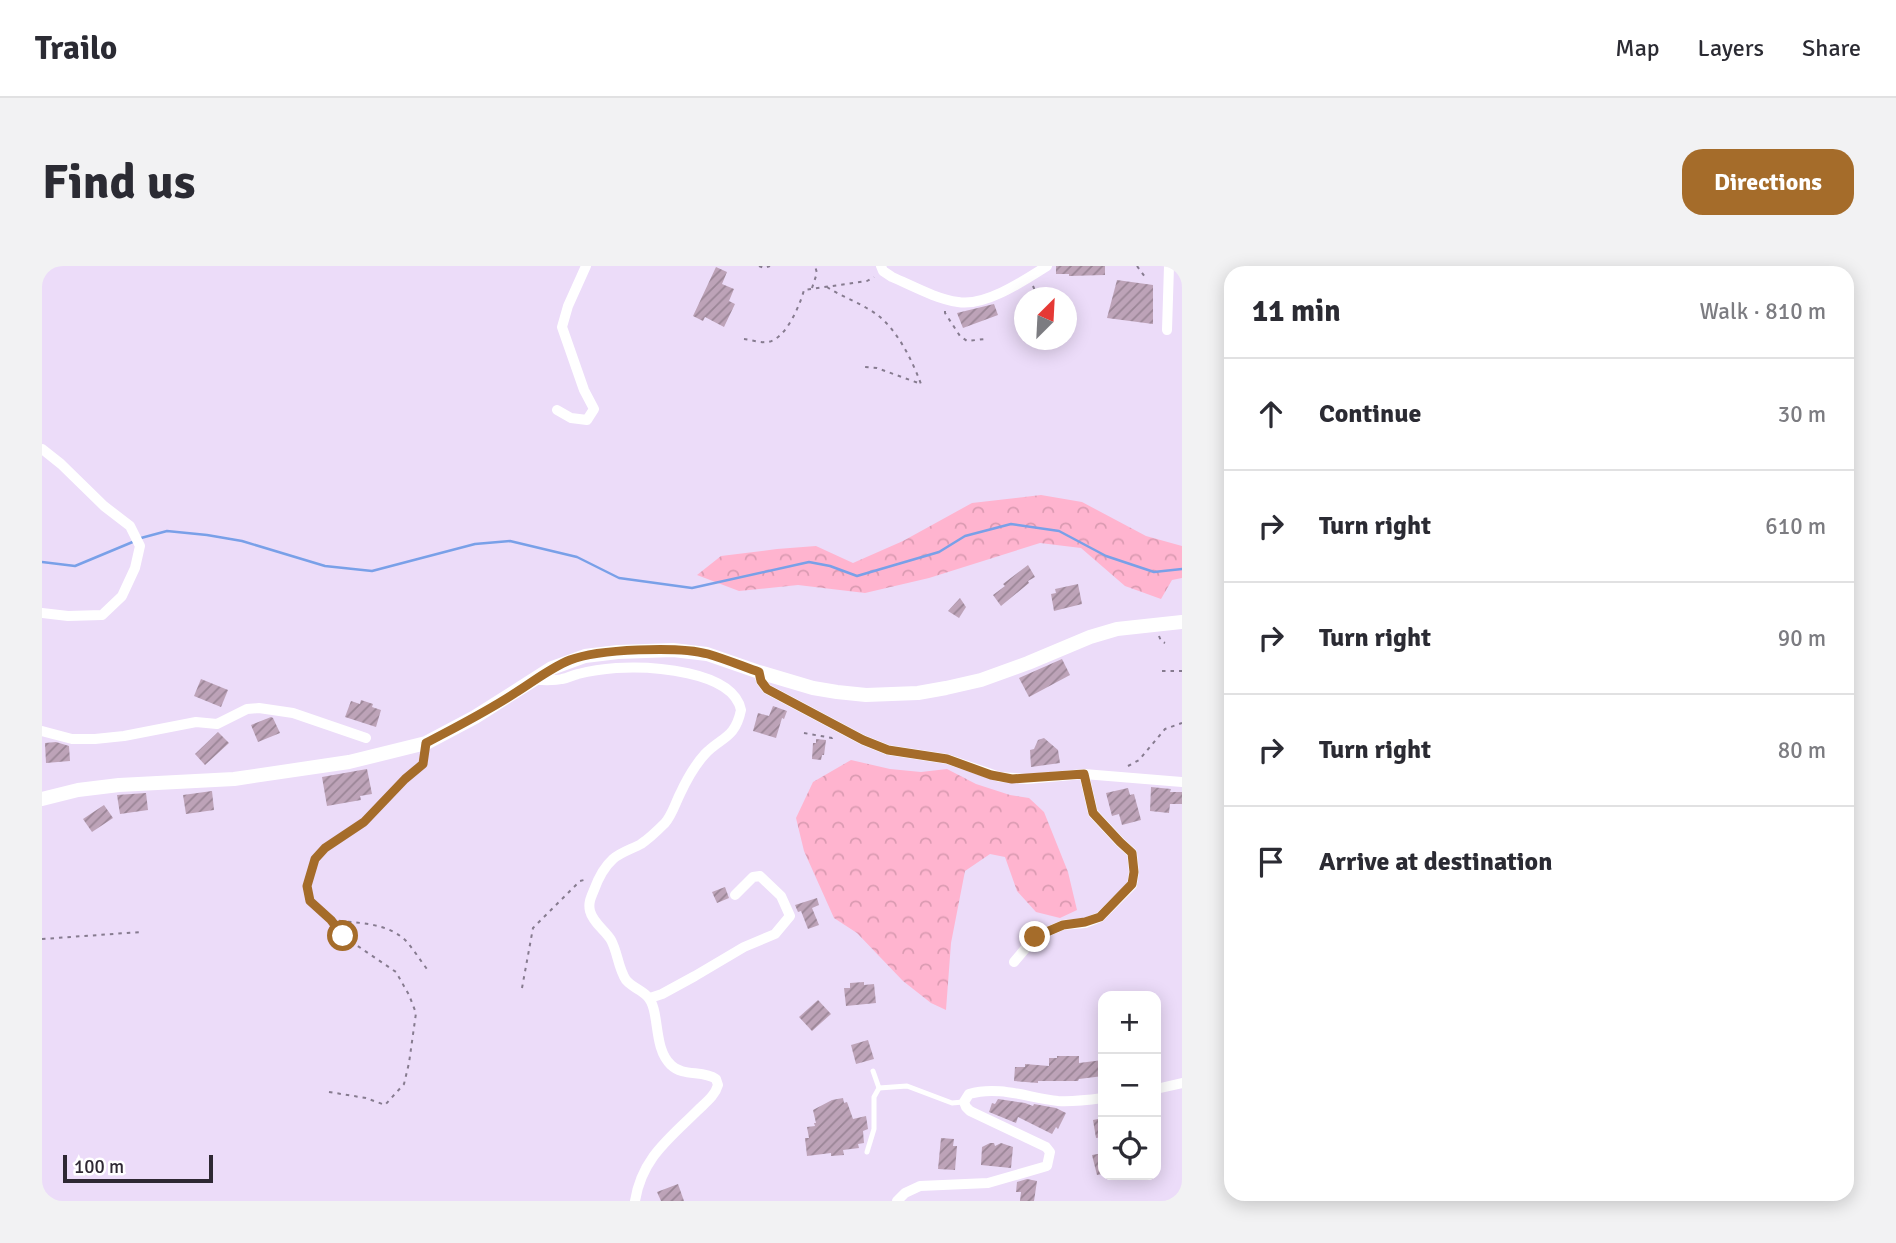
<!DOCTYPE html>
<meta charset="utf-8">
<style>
:root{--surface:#fff;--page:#f2f2f3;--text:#2b2b33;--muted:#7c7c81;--line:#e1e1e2;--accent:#a56c2a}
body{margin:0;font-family:Signika,sans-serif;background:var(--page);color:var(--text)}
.controls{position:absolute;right:21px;bottom:21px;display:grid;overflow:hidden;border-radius:14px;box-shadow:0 4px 18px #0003}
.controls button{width:63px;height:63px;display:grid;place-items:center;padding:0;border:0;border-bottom:2px solid var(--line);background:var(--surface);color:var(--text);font:35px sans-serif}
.compass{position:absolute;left:972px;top:21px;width:63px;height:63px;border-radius:50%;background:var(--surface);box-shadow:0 4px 18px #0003;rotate:24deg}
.scale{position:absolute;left:21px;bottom:18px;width:150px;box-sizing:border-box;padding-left:7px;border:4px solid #2e2833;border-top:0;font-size:19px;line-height:24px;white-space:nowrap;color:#2e2833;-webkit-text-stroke:5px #fff;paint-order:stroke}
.stop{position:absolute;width:21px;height:21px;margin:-16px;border:5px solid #a56c2a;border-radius:50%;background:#fff}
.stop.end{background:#a56c2a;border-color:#fff;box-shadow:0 2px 7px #0008}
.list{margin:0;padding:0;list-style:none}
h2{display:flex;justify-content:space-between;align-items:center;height:91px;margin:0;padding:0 28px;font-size:30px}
h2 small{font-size:23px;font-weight:400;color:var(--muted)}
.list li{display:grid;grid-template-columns:46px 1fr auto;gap:21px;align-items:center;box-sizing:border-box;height:112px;padding:0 28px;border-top:2px solid var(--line)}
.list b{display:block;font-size:26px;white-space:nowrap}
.list em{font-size:23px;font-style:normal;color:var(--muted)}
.icon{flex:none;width:38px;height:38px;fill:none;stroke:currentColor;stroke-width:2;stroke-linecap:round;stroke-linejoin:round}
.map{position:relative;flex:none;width:1140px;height:935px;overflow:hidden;border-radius:21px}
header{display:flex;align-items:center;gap:42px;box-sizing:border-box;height:98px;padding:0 35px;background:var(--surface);border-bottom:2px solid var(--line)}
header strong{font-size:33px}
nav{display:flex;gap:38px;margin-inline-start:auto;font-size:24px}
.intro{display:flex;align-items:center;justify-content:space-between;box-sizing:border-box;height:168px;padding:0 42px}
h1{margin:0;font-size:49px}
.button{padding:18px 32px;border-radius:21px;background:var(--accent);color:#fff;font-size:24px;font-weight:700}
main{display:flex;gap:42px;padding:0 42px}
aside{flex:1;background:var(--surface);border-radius:21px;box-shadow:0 4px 18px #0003}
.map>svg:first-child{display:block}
</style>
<header>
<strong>Trailo</strong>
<nav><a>Map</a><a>Layers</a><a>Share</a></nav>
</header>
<div class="intro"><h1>Find us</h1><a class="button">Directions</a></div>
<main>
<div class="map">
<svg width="1140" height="935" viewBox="0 0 1140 935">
<defs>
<pattern id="forest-crowns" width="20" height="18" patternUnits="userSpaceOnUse" patternTransform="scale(1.75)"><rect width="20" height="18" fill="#ffb4cf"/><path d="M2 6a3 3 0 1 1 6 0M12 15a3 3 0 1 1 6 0" fill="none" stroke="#db9bb2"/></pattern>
<pattern id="building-hatch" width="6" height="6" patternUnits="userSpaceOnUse" patternTransform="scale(1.75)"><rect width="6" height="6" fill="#bda3b8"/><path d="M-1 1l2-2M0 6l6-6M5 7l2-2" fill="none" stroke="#9a8596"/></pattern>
</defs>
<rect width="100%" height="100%" fill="#ecdcf9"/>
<g fill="url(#forest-crowns)">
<polygon points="999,229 1040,236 1104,270 1140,280 1140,312 1130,314 1119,333 1083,320 1039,282 998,277 887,312 823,327 756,319 697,325 655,309 679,290 735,283 774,280 811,297 861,275 930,237"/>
<polygon points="809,494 848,503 879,506 905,503 934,518 968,529 987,532 1002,546 1026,606 1035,644 1018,652 994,646 975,625 963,591 948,588 923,605 909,677 904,744 889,737 861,715 815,667 792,652 762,585 754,552 771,516"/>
</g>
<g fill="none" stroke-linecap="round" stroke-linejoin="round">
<g stroke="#79a0e8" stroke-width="2.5">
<polyline points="99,272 125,265 165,269 200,275 283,300 330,305 433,278 468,275 535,291 577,312 650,322 767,296 788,300 815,310 897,286 923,270 969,258 1017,265 1064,290 1112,306 1140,303"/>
<polyline points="0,296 33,300 93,275"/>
</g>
</g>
<g fill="url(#building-hatch)">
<polygon points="1014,0 1063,0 1063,9 1027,10 1027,8 1014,8"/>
<polygon points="674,1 685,6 680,18 692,23 687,35 693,38 682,61 663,51 661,55 651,50"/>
<polygon points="1075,14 1111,19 1111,58 1065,52"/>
<polygon points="952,38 956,49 921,62 915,47"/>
<polygon points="986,299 993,311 986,315 987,317 959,340 951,329 963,320 961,318"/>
<polygon points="1036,318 1040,338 1012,345 1009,328 1014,327 1013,323"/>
<polygon points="918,332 924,341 917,352 906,345"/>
<polygon points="1020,393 1028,409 987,431 977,412"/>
<polygon points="159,413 186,424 179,441 152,430"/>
<polygon points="319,434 331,438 330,441 339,444 334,461 303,451 309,435 318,438"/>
<polygon points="731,440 745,445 742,453 740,452 734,472 711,465 716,447 727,450"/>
<polygon points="229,451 231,452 238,467 216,476 209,459"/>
<polygon points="176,466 187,477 163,499 153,488"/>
<polygon points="1002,472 1016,484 1018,497 989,501 988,484 992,483 996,474"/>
<polygon points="774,473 784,474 782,489 780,489 779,494 770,493 771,477 774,477"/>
<polygon points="14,476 27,480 28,495 4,497 3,477"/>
<polygon points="325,503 330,528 318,530 319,534 285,540 280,511"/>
<polygon points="1109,521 1129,523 1128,526 1140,526 1140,538 1128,538 1127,547 1108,545"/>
<polygon points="1086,522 1088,529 1092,528 1099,554 1080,559 1077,548 1070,550 1064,527"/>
<polygon points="170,525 172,544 144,548 141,529"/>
<polygon points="104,527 106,544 78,548 75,529"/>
<polygon points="62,539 71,552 50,566 41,553"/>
<polygon points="683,621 687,632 675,637 670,626"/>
<polygon points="775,632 777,639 770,642 777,659 766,663 759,645 756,646 753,639"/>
<polygon points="822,716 822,719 832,718 834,737 804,740 802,722 808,722 808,717"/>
<polygon points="776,734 789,748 770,765 757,751"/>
<polygon points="826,774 832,793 814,798 809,779"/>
<polygon points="1015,790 1037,790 1037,797 1061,794 1061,810 1037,813 1036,815 996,815 996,817 972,815 973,801 983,801 983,798 1007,800 1007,792 1015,792"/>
<polygon points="801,832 802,837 805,836 811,853 824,850 826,863 821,865 822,877 816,878 817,882 801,884 802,889 789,890 789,887 765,890 763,872 767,872 765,861 773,860 772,857 774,857 771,844 790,834"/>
<polygon points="956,833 983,837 991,840 992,838 1014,842 1024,847 1016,863 1014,861 1010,868 976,851 974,857 947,846 950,837 953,838"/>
<polygon points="1061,852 1061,871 1054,872 1051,854"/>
<polygon points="899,872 912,873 911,880 915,880 913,904 896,903"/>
<polygon points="948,877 952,877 953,880 959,877 971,881 969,902 939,899 940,881"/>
<polygon points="1061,887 1061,908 1055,909 1050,889"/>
<polygon points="985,913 995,915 992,935 978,935 979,926 974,926 975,916"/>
<polygon points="636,918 642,935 619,935 615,926"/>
</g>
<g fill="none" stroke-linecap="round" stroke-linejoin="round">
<g stroke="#867b8f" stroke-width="2" stroke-dasharray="3.5 5" stroke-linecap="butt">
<polyline points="717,0 722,2 728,0"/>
<polyline points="1095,0 1103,11"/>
<polyline points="991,20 996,32"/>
<path d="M785 21C800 31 819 37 834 48 855 63 870 94 879 118L835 102 822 101"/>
<polyline points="770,22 775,7 773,0"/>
<polyline points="903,45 903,47 918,70 925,75 943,73"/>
<path d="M702 73C710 74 719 77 726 76 744 73 758 39 762 24L825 15 832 11"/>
<polyline points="1117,370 1119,375 1123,377"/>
<polyline points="1120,405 1140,405"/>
<polyline points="762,467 790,472 791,471"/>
<polyline points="1086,500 1097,494 1123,463 1140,457"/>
<path d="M289 654C313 657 347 656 365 676 372 684 378 694 385 703"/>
<polyline points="0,673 99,666"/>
<polyline points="480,722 491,662 538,615 546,613"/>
<polyline points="287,826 324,832 343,839 362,818 367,797 374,747 367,729 354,706 301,670 289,654 268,635 265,620 273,593 283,582 322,556 363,512 381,498 382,489"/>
</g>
<g stroke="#fff" stroke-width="5">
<polyline points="831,805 837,822 865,820 910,837 921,836"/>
<polyline points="825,886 832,863 832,831 837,822"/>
</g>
<g stroke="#fff" stroke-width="10">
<path d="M839 0 841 5 850 11C871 20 894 33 916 36 943 41 983 14 1005 0"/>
<polyline points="1125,64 1127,0"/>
<polyline points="515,144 529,152 545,154 552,143 542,124 520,61 526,40 544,0"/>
<polyline points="0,183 19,198 62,240 88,260 98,280 93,302 80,330 60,349 26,350 0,347"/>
<polyline points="717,406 719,415 725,423 821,474 846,484 905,493 958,511 985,513 1042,508 1140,516"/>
<path d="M493 414C502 414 512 415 520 413 526 412 531 409 536 408 548 405 561 403 574 402 607 400 691 404 699 444 693 473 679 471 663 488 653 499 644 515 638 528 633 538 630 549 623 557 616 564 608 572 599 578 590 583 579 586 571 593 562 601 556 613 552 624 549 631 546 637 548 645 551 657 563 664 569 674 576 687 576 702 584 714 590 721 599 724 605 730 619 744 610 781 629 799 641 811 661 804 674 813L676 819C673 830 663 837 655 845 627 873 600 892 593 935"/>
<polyline points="0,465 30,473 53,473 82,470 154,456 175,458 205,443 217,442 251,447 324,472"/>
<polyline points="972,696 993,671 1021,659 1043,657 1058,651 1090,619 1092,606 1090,587 1078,576 1051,547 1042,508"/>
<polyline points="608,732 620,728 653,710 702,681 733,668 748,650 739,630 718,610 711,611 693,629"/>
<polyline points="1114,823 1140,817"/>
<path d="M855 935 863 927 878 920 946 917 1005 900 1008 886 1004 881 928 845 924 841 922 836 927 828C957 819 987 832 1016 835 1031 836 1046 834 1061 832"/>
</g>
<polyline stroke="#fff" stroke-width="14" points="0,533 36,524 77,519 192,513 307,496 384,477 433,451 510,402 543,390 576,386 631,384 665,388 717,406 771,422 795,426 824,429 876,427 904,422 939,414 986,397 1048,371 1075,363 1140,356"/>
</g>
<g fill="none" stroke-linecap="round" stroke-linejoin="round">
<path stroke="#a56c2a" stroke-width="9" d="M301 670 289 654 268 635 265 620 273 593 283 582 322 556 363 513 381 498 384 477C414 461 444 446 473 427 491 416 508 402 528 394 556 383 637 380 666 388 683 393 700 400 717 406L719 415 725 423 821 474 846 484 905 493 949 509 970 513 1042 508 1051 547 1078 576 1090 587 1092 606 1090 618 1058 651 1043 656 1021 659 993 671"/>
</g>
</svg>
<div class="controls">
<button>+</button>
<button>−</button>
<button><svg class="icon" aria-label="locate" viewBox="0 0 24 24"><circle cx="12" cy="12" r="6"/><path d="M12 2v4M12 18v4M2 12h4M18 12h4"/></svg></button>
</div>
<svg class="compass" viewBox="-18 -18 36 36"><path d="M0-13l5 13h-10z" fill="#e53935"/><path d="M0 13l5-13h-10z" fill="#7c7c81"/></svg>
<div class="scale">100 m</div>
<div class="stop" style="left:301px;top:670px"></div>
<div class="stop end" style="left:993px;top:671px"></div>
</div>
<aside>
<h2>11 min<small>Walk · 810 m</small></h2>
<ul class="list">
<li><svg class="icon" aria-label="ahead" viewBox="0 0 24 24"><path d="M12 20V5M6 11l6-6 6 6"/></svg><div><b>Continue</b></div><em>30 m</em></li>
<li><svg class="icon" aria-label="right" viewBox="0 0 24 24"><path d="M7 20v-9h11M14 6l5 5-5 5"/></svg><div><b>Turn right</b></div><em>610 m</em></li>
<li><svg class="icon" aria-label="right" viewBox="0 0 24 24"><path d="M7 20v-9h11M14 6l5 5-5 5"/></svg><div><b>Turn right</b></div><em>90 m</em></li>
<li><svg class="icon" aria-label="right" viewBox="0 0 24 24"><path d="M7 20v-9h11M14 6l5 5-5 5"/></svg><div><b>Turn right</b></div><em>80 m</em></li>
<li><svg class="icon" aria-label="arrive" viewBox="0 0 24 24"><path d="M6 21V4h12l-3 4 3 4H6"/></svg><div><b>Arrive at destination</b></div></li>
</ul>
</aside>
</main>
